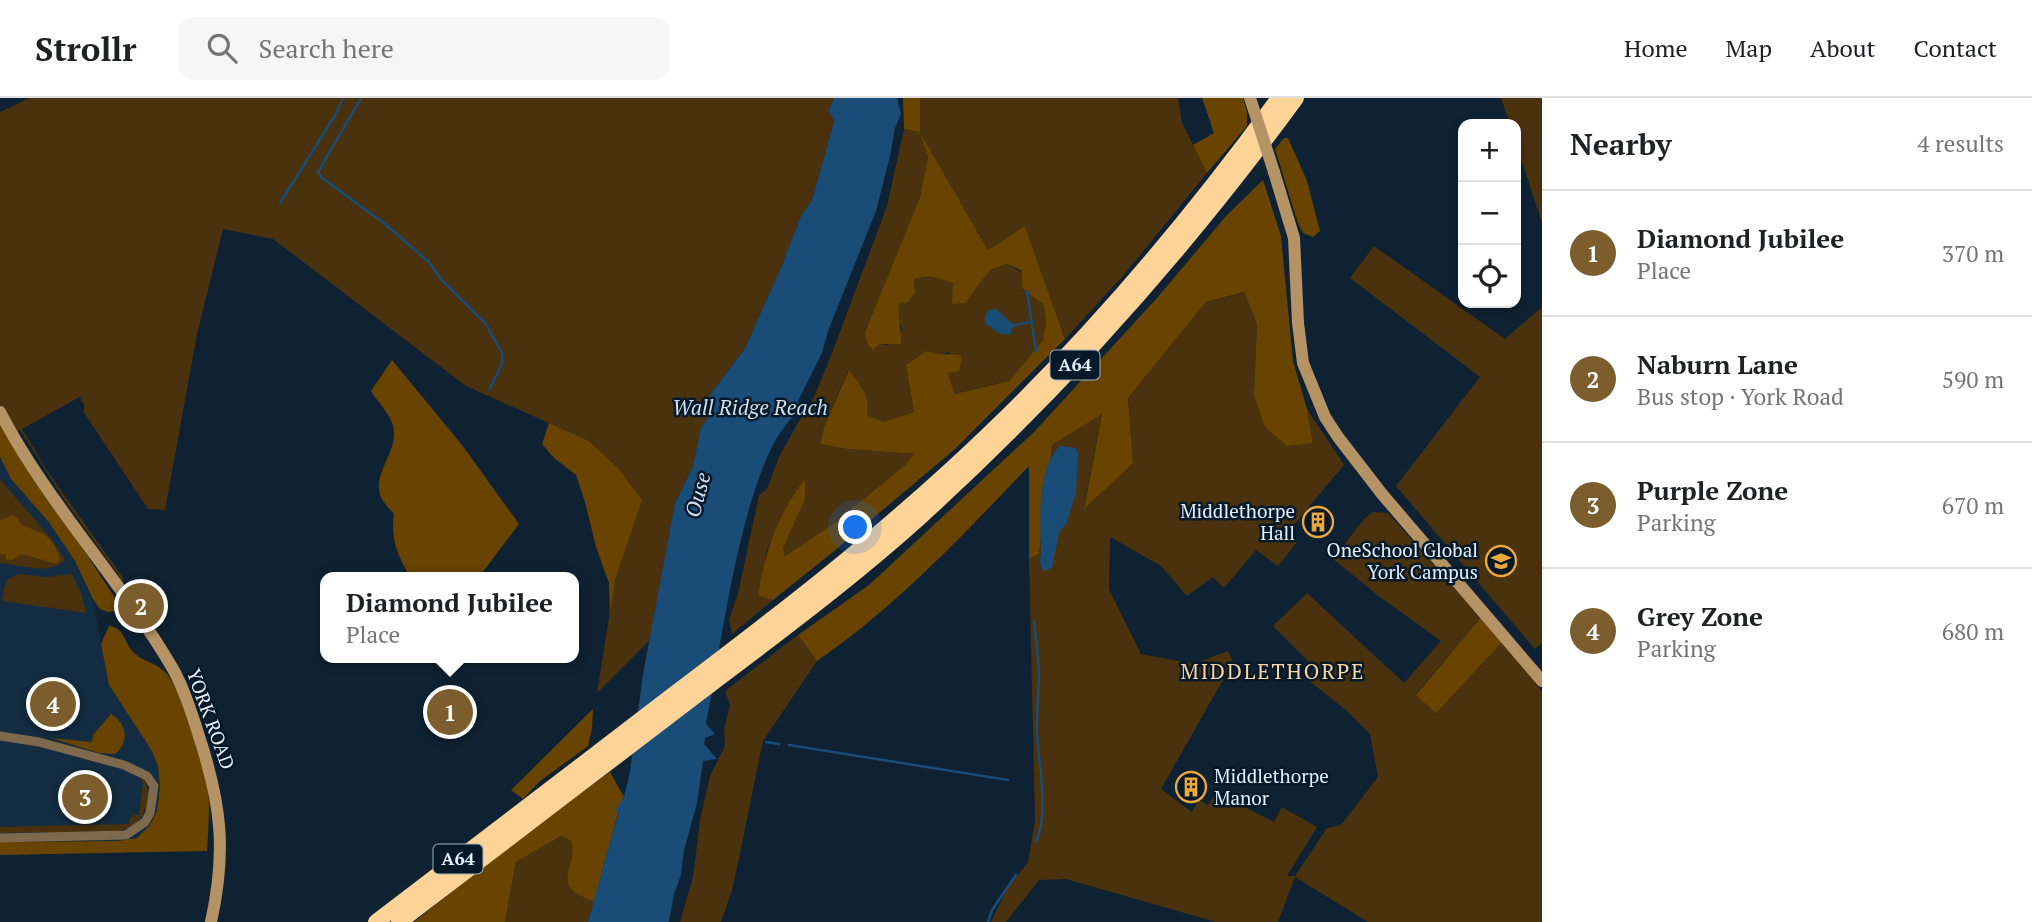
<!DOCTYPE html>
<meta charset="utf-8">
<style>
:root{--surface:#fff;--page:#f6f6f6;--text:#202124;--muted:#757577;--line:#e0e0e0;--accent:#7c5e2e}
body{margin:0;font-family:"PT Serif",serif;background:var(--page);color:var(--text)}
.controls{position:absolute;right:21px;top:21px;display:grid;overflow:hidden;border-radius:14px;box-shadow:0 4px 10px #0003}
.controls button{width:63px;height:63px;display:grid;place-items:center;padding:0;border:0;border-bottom:2px solid var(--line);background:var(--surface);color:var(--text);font:35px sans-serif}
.you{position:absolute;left:856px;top:430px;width:24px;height:24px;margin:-18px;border:5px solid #fff;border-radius:50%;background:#1a73e8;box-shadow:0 0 0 10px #1a73e833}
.badge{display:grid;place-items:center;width:46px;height:46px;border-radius:50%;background:var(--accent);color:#fff;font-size:23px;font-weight:700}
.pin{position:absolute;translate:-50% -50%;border:4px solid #fff;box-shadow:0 2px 7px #0006}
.popup{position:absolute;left:320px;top:474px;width:259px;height:91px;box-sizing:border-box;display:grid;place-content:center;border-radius:14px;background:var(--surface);filter:drop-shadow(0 2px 5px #0005);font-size:23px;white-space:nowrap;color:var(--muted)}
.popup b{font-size:26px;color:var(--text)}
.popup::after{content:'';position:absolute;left:50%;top:100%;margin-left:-14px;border:14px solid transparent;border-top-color:var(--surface)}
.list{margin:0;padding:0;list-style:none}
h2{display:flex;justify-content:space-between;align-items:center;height:91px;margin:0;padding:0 28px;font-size:30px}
h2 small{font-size:23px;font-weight:400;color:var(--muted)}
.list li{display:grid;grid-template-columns:46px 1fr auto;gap:21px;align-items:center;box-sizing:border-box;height:126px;padding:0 28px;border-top:2px solid var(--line)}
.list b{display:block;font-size:26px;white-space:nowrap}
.list p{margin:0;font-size:23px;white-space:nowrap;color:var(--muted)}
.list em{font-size:23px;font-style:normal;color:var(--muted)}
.icon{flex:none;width:38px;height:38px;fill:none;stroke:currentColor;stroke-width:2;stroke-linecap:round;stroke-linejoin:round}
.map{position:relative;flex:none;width:1542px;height:824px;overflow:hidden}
header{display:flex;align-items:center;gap:42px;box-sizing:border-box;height:98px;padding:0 35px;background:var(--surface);border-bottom:2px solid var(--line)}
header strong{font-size:33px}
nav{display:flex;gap:38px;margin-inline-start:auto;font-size:24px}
.search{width:490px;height:63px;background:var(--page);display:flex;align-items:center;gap:18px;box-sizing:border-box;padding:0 24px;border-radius:14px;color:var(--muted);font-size:26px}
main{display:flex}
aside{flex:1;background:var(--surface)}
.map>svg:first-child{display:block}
</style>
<header>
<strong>Strollr</strong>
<div class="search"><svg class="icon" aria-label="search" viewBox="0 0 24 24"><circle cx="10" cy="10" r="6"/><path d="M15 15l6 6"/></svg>Search here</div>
<nav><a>Home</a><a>Map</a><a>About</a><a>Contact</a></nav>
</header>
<main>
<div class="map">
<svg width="1542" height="824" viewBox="0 0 1542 824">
<rect width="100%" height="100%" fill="#0f2233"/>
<polygon fill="#132c41" points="0,359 11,381 48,423 75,463 93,501 109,587 152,653 158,668 160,689 157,713 150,727 137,740 117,743 0,744"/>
<g fill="#49320d">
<polygon points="30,0 834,0 829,12 834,24 812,102 801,118 780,172 744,252 709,298 707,321 701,330 693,368 675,405 650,542 597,595 615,482 641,402 618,370 589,343 466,288 273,141 223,131 197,236 165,412 148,411 83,313 85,308 80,300 85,296 22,331 48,374 124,481 117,486 120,480 118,476 65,403 20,332 16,334 0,306 0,14"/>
<path d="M920 0H1178L1182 25 1207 75 1123 178 1065 241 1025 128 988 152 923 39 928 59 920 99 865 234 880 246 888 247 902 232 897 217 899 206 907 205 914 195V181C926 177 942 176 953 185 958 189 961 199 964 205L990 172 1007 166C1031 176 1026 192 1044 207L1046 224 1043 242 1009 283 953 296 948 275 950 254 906 267 914 314 883 324 867 317 863 290 848 273 824 329 820 346 847 351 915 356 905 367 834 425 785 458 783 450 794 395 767 451 758 497 773 502 732 536 729 522 738 496 759 397 767 391 779 359 799 323 808 313 829 263 887 108 904 31 920 34Z"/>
<polygon points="1501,0 1542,0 1542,125 1516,45 1516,26 1510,26"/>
<polygon points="1374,148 1505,241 1542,209 1542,545 1535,551 1396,388 1480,279 1350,180"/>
<polygon points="1244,194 1257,226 1254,297 1313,345 1307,311 1344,367 1287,435 1297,444 1278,468 1256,452 1224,490 1213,479 1187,498 1161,468 1110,439 1109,491 1141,556 1194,566 1228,553 1233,564 1161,691 1192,714 1199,702 1208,707 1216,695 1274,724 1282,709 1317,729 1287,778 1295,778 1327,730 1341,727 1378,679 1370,636 1347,613 1307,581 1316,571 1273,528 1307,495 1404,585 1441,543 1380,499 1333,461 1364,421 1373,414 1388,415 1481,519 1416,596 1436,614 1503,543 1542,594 1542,824 1368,824 1295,779 1278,824 1216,824 1066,781 1039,782 1006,824 991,824 1007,791 1028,764 1035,723 1029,461 1039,456 1052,347 1102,315 1084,409 1133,365 1128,300 1206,204"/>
<path d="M0 381 51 440 65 462C51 478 20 467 0 465Z"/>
<polygon points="19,476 47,479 72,476 82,498 86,515 2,503 4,491 8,481"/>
<polygon points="798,537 817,563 763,643 733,789 721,824 680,824 693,779 700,722 710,678 725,648 724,631 730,607 725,593"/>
<path d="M140 676C158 697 145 726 120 733L0 735V729L129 726V721L134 717H139L143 686Z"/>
<path d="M561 738 571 743C578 760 558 779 573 793 579 798 588 801 594 804L588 824H505L516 764Z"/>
</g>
<g fill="#684400">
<path d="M903 0H920V34L988 152 1025 128 1065 241 955 351 833 454 773 502 758 498C764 455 778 415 805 381V401L783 450 785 458 834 425 905 367 914 356 847 351 820 346 824 329 849 272C861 288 870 296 867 317L883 324 914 314 906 267 927 253C939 259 950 254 962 258L959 273 948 275 954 296 1009 283 1043 242 1046 224 1044 207 1023 191 1021 172 1007 166 990 172 965 205 952 206 953 185C938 179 929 176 914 181L915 195 907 205 899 206C897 220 902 232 901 246H880L873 252 867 245 865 234 920 99 928 59 920 34 904 31Z"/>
<polygon points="1202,0 1243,0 1247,14 1247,28 1207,75 1193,47 1214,35"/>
<polygon points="1284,40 1288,40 1307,83 1320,133 1313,139 1303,135 1298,125 1275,51"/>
<path d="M1263 82 1281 138 1293 263 1307 311 1313 345 1287 348 1265 329 1254 297 1257 226 1244 194 1206 204 1128 300 1133 365 1084 411 1102 316 1052 347 1039 456 1029 461V368C963 437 896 509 817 563L798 537 869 487 1034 334 1157 200 1227 117Z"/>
<path d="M392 262 462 347 519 426 482 475 455 479H410C398 458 390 441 394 416 390 411 383 405 381 399 372 378 394 358 394 336 394 318 380 308 371 293Z"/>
<polygon points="0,325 123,512 108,514 100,511 93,501 75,463 48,423 11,381 0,359"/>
<polygon points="549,325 589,343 618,370 642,402 615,482 610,517 609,485 596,449 585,404 576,377 554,360 542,346"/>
<path d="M12 417 18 420 20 426C42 436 52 434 60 462L57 466 22 456 13 462H7L5 456H0V422Z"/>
<polygon points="1481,519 1503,543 1436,615 1416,597"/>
<path d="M109 528C124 529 124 544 133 554 142 563 156 565 165 574 184 593 208 677 209 705 209 720 208 737 207 753L0 757V744L117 743 137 740 150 727 157 713 160 689 158 668 152 653 109 587 101 546Z"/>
<polygon points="593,611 592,630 588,648 540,683 523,701 511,692"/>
<path d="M111 616C127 626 130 644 115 656L99 655 51 640 92 644 93 637Z"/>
<path d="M610 674 624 699 617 711 618 715 594 804C588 801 579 798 573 793 558 779 578 760 571 743L561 738 516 764 505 824H414L509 748Z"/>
</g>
<g fill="#194c77">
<path d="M834 0H897L901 16 895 30 890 58 876 113 828 233 822 255 798 303 803 312C744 342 720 561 706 626L715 636 705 640 704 646 717 661 703 663 697 705 684 752 681 777 674 796 669 824H588L618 716 616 711 624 699 630 674 643 576 675 405 693 368 701 330 707 321 709 298 744 252 780 172 801 118 812 102 834 24 829 12Z"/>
<polygon points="996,211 1014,227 1010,237 998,235 985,225 985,217 989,212"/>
<path d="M1060 348 1076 350 1078 357 1076 395 1067 424 1059 435 1052 470 1043 473C1038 465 1041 460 1041 451 1040 423 1037 369 1060 348Z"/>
</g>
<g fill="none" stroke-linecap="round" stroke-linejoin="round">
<g stroke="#194c77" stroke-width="2.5">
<polyline points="361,0 318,74 322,80 385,126 430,165 441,181 485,225 502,255 502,266 489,292"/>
<polyline points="280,105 334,19 343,0"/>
<polyline points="1027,193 1036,253"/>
<polyline points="1014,227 1031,224"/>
<path d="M1034 524C1036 540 1038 557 1039 573 1039 594 1036 616 1037 637 1039 667 1049 717 1036 744"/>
<polyline points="766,644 779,646"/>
<polyline points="789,647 1008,682"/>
<polyline points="988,824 992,812 1016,777"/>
</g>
<polyline stroke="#7f694c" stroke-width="9" points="0,638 39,644 124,667 147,678 154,688 150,715 145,724 126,737 0,740"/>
<g stroke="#b59364" stroke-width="12">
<polyline points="1274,74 1294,140 1298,225 1303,265 1325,319 1338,339 1382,396 1542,583"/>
<path d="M0 314C47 405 122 483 173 571 184 591 191 613 198 635 221 705 227 752 211 824"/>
</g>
<g stroke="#fdd398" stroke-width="16">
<path d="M376 824C472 751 569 677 665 603 779 517 891 431 993 332 1098 231 1193 118 1279 0"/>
<path d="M399 824C499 748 598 672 698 596 773 539 849 483 919 420 1059 293 1184 153 1296 0"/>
</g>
<polyline stroke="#b59364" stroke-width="12" points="1250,0 1274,74"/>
</g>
<defs>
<g id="building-ring" transform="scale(1.575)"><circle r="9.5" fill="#061929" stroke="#eca93b" stroke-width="1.5"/><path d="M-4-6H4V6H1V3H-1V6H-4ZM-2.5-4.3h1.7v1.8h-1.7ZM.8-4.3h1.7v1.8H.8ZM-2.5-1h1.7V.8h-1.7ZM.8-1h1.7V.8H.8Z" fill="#eca93b"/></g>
<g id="school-ring" transform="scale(1.575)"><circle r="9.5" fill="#061929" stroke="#eca93b" stroke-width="1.5"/><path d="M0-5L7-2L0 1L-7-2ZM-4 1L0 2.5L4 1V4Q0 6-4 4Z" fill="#eca93b"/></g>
</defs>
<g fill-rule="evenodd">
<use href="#building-ring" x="1318" y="424"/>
<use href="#school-ring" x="1501" y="463"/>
<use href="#building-ring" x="1191" y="689"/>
</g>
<g text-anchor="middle" stroke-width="5" stroke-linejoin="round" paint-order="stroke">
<g fill="#061929" stroke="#a2b0bd" stroke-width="2">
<rect x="1050.5" y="252.5" width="49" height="29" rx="5"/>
<rect x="433.5" y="746.5" width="49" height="29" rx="5"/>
</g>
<g font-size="18" font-weight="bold" fill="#e5f1fd">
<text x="1075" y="273">A64</text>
<text x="458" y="767">A64</text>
</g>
<g font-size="19" fill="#e5f1fd" stroke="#061929" text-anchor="end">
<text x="1295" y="420">Middlethorpe<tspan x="1295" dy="22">Hall</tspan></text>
<text x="1478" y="459">OneSchool Global<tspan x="1478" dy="22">York Campus</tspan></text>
<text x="1214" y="685" text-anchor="start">Middlethorpe<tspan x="1214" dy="22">Manor</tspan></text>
</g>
<g font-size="19" fill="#e5f1fd" stroke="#061929">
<text transform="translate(211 621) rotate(70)" y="7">YORK ROAD</text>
</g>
<g font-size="21" font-style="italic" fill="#cfdff0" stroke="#061929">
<text x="750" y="317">Wall Ridge Reach</text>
<text transform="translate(698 397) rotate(-75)" y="7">Ouse</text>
</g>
<g font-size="21" letter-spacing="2" fill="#fbd5a0" stroke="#061929">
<text x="1273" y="581">MIDDLETHORPE</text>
</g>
</g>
</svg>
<div class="controls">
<button>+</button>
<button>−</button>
<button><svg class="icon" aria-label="locate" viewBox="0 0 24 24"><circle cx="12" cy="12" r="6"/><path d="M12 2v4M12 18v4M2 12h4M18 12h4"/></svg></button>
</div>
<div class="you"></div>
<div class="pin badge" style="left:450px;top:614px">1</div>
<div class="popup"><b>Diamond Jubilee</b>Place</div>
<div class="pin badge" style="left:141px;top:508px">2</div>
<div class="pin badge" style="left:85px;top:699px">3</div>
<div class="pin badge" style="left:53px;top:606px">4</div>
</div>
<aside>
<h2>Nearby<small>4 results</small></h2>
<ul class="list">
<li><span class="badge">1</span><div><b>Diamond Jubilee</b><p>Place</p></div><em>370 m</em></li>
<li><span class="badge">2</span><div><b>Naburn Lane</b><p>Bus stop · York Road</p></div><em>590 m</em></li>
<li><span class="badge">3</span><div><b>Purple Zone</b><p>Parking</p></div><em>670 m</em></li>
<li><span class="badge">4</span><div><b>Grey Zone</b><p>Parking</p></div><em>680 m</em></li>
</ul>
</aside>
</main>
